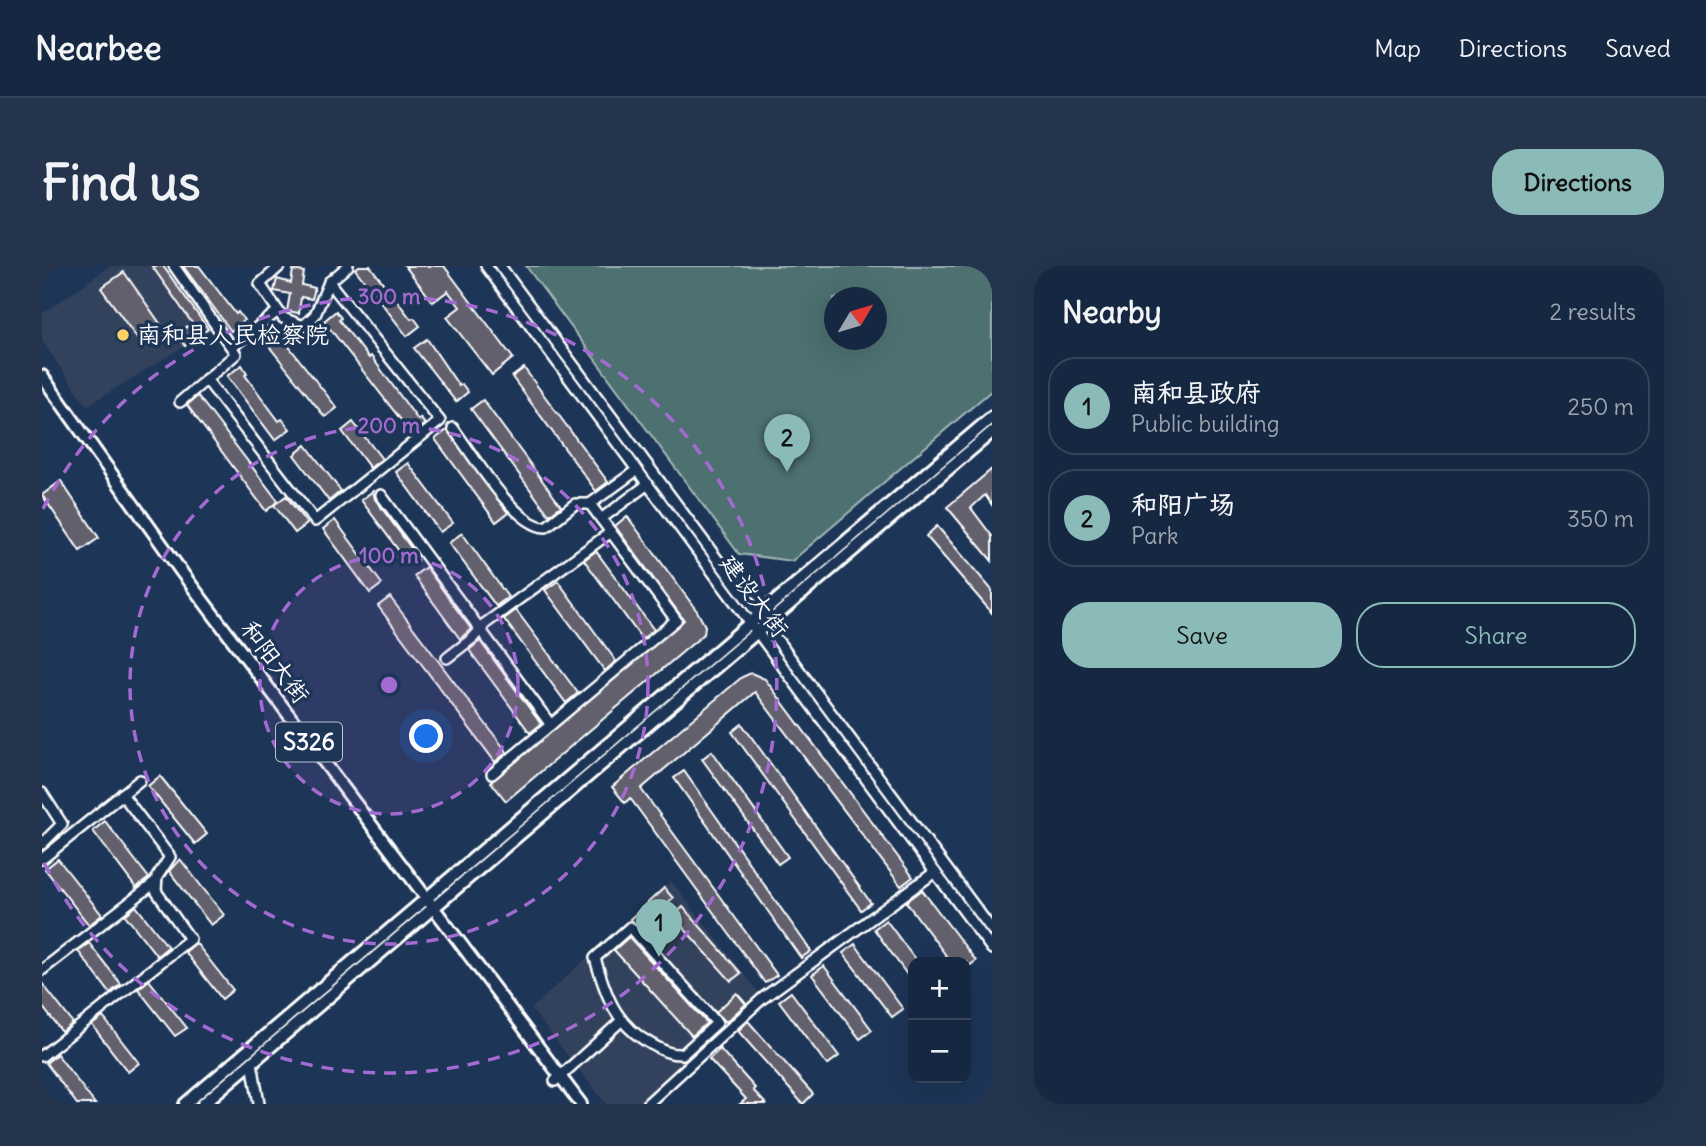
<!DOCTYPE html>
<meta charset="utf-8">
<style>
:root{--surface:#162841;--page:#23344c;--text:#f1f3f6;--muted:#9ea6b1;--line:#35445a;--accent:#8bbbb9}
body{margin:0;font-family:Delius,"LXGW WenKai TC",sans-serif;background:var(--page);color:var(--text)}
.controls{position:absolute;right:21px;bottom:21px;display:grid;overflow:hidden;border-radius:14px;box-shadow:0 7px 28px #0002}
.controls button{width:63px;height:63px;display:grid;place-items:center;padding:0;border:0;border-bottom:2px solid var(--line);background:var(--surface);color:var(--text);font:35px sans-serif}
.compass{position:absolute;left:782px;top:21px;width:63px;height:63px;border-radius:50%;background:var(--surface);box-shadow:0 7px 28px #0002;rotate:52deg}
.you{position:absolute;left:385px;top:471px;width:24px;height:24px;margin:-18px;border:5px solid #fff;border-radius:50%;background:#1a73e8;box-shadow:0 0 0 10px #1a73e833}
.badge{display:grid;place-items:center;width:46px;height:46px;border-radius:50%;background:var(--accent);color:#111;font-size:23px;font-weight:700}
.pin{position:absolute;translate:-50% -58px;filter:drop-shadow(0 2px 4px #0008)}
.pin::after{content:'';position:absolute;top:37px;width:24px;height:21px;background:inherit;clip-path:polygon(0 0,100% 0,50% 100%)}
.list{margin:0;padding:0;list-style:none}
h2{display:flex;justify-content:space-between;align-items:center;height:91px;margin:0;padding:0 28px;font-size:30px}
h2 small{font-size:23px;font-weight:400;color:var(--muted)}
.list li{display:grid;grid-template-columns:46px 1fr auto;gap:21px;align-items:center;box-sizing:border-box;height:98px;margin:0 14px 14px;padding:0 14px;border:2px solid var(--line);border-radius:28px}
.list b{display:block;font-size:26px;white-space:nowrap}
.list p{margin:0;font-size:23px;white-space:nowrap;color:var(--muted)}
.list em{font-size:23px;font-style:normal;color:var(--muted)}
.actions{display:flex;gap:14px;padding:21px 28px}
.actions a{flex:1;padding:16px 0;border:2px solid var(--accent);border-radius:28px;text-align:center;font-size:24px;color:var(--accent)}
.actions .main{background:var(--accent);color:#111}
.map{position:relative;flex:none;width:950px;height:838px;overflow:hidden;border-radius:28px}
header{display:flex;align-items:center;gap:42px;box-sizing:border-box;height:98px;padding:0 35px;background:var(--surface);border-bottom:2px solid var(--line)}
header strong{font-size:33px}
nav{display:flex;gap:38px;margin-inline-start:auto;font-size:24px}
.intro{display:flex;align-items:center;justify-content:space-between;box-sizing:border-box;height:168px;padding:0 42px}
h1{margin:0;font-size:49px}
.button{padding:18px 32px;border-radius:28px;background:var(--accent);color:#111;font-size:24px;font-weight:700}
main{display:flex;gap:42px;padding:0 42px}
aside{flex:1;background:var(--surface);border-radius:28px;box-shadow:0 7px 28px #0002}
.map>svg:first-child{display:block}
</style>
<header>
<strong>Nearbee</strong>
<nav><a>Map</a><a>Directions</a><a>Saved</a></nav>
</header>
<div class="intro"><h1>Find us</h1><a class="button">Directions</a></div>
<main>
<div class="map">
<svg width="950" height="838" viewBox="0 0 950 838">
<rect width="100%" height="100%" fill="#1d3557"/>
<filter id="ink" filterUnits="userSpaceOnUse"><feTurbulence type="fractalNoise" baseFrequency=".0143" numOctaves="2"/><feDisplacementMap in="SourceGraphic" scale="14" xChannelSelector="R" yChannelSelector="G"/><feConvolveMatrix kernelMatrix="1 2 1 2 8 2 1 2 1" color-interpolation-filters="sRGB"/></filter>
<g filter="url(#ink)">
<g fill="#32425d">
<polygon points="68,0 123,0 169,64 45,140 0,75 0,48"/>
<polygon points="629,615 717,727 595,838 564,838 489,743"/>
</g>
<path fill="#4d7071" stroke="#a6b8b8" stroke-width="2" fill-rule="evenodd" d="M484 0H950V124L750 295 697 288ZM792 32H834V74H792Z"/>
<g fill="#62616c" stroke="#fff" stroke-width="2">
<polygon points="110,0 121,0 166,63 143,80 135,68 150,57"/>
<polygon points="141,0 157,0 194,48 196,46 202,54 189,65"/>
<polygon points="317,0 328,0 369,53 372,52 378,60 365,70 313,3"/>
<polygon points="363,0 402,0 471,92 450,109 405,51 418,41 406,25 391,36"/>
<polygon points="251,4 262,6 260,19 273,22 270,33 259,31 257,47 245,45 248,28 232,25 235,13 249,17"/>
<polygon points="82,6 124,66 102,82 59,22"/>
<polygon points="294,45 299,52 297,54 327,92 329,90 376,154 378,152 383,158 370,168 282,55"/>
<polygon points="238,69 295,142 283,151 226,79"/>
<polygon points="385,73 417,120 420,118 426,126 414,136 372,82"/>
<polygon points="200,99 205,107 203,109 237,155 240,153 248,163 233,174 185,110"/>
<polygon points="482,102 566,216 554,225 470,111"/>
<polygon points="156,130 236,235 224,245 145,139"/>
<polygon points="441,134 519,240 507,249 429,143"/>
<polygon points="311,156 340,193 328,202 300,165"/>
<polygon points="405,164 466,247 454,256 393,173"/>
<polygon points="264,179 299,225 287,235 252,189"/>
<polygon points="366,197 411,257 398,266 354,206"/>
<polygon points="950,203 950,239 943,229 929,242 950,270 950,295 905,241"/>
<polygon points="19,215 57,272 38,285 0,229"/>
<polygon points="331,225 333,233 375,290 366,297 319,234"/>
<polygon points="244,230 265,258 253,267 232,239"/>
<polygon points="585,250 655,345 663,360 662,368 464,535 449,516 642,354 573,260"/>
<polygon points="293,254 340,318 328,327 281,263"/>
<polygon points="895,260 950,324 950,347 884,270"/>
<polygon points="420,267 466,331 454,340 407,277"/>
<polygon points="554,285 612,364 600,373 542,294"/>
<polygon points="384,301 429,363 418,373 372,310"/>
<polygon points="516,315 574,395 563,405 503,324"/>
<polygon points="348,331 465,486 453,496 336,340"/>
<polygon points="474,344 536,427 524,437 462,353"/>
<polygon points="438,375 499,458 488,467 427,384"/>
<polygon points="709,407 723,413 871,611 859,620 713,426 599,523 735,709 723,717 588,532 583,537 570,521 700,411"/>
<polygon points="700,458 829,637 819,644 690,466"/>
<polygon points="670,485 746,591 736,598 660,493"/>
<polygon points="642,505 769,685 759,692 632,512"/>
<polygon points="118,510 165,568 153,578 106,520"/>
<polygon points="63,555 107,612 94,622 51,565"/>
<polygon points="16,593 60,649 47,659 3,603"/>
<polygon points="138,593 182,649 169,659 127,605"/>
<polygon points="622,622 631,632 598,662 588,653"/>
<polygon points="880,624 934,695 924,702 924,696 909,696 864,636"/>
<polygon points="94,640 126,681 115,690 83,649"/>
<polygon points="641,641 699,707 689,715 631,650"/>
<polygon points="844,654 875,696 871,696 871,717 832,663"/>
<polygon points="587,671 665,757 650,770 572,684"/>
<polygon points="47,677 79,718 68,727 36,685"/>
<polygon points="154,677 191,724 180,733 143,686"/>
<polygon points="813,678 861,743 850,751 801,687"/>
<polygon points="782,700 830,764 818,773 770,709"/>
<polygon points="107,714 145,762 133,770 96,723"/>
<polygon points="0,717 31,757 20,766 0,740"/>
<polygon points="749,726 797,790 785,799 737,735"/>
<polygon points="695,727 704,738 684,756 674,746"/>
<polygon points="61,751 97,797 86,806 50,759"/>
<polygon points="706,755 771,828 761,838 696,765"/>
<polygon points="678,783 713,822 711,824 724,838 698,838 704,833 667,793"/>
<polygon points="15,788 53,838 35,838 4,797"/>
</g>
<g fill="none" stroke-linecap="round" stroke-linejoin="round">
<g stroke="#fff" stroke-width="14">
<g id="minor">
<polyline points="132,0 194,88 138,136"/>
<polyline points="238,0 218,18 241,52 261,60 273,49 287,16 306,0"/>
<polyline points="444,0 950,683"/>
<polyline points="458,0 950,664"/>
<polyline points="191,80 236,45"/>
<polyline points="164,113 273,255 398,155 287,16"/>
<path d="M411 162C429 186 474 262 504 261L533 238H548L634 354 450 508"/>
<polyline points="339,229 509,459"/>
<polyline points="548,238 595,204"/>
<polyline points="559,253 606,218"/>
<polyline points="405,392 431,372 444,357 569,266"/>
<polyline points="0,527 20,558 0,578"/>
<polyline points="0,593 98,514"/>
<path d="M588 661 675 757 641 788C628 789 620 784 609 778 573 758 564 730 553 692Z"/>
<polyline points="0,704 114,616"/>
<polyline points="0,790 148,673 114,625 115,611 128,591 80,528"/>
<polyline points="210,796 217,838"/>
<polyline points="513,815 579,755"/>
<polyline points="605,838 721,732 893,606"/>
</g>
</g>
<g stroke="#fff" stroke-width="16">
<g id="major">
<polyline points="0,110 141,308 539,838"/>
<polyline points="143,838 950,151"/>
<polyline points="161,838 950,166"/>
</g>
</g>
<use href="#minor" stroke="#1d3557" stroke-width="9"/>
<use href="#major" stroke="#1d3557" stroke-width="10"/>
</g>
</g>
<circle cx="347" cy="419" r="129" fill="#a36bd2" fill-opacity=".12"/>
<g fill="none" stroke="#a36bd2" stroke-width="3.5" stroke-dasharray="12 9">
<circle cx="347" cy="419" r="129"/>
<circle cx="347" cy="419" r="259"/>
<path d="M1 243A388 388 0 1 1 1 595"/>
</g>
<circle fill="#ffd166" stroke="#1d3557" stroke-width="2.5" cx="81" cy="69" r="7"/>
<g text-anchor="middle" stroke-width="7" stroke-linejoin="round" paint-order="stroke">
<rect fill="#1d3557" stroke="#bbc2cd" stroke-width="2" x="234" y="456.5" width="66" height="39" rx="5"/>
<g font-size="23" font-weight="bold" fill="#fff">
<text x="267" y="484">S326</text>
</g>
<g font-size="24" fill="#fff" stroke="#1d3557" text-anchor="start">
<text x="95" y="77">南和县人民检察院</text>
</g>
<g font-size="24" fill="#fff" stroke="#1d3557">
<text transform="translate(712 330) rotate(53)" y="8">建设大街</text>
<text transform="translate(233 396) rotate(53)" y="8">和阳大街</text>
</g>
</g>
<circle cx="347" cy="419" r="10" fill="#a36bd2" stroke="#1d3557" stroke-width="3.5"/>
<g font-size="21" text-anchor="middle" font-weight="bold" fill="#a36bd2" stroke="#1d3557" stroke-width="7" stroke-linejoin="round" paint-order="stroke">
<text x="347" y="38">300 m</text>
<text x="347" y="167">200 m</text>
<text x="347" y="297">100 m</text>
</g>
</svg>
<div class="controls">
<button>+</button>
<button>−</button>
</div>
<svg class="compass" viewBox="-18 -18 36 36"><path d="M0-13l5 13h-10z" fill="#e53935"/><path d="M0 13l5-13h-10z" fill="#9ea6b1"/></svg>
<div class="you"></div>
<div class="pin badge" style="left:617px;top:691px">1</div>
<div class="pin badge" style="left:745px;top:206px">2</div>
</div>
<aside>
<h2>Nearby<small>2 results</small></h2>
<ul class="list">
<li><span class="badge">1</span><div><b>南和县政府</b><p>Public building</p></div><em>250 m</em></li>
<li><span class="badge">2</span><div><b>和阳广场</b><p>Park</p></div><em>350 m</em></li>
</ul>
<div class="actions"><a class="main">Save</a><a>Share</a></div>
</aside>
</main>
